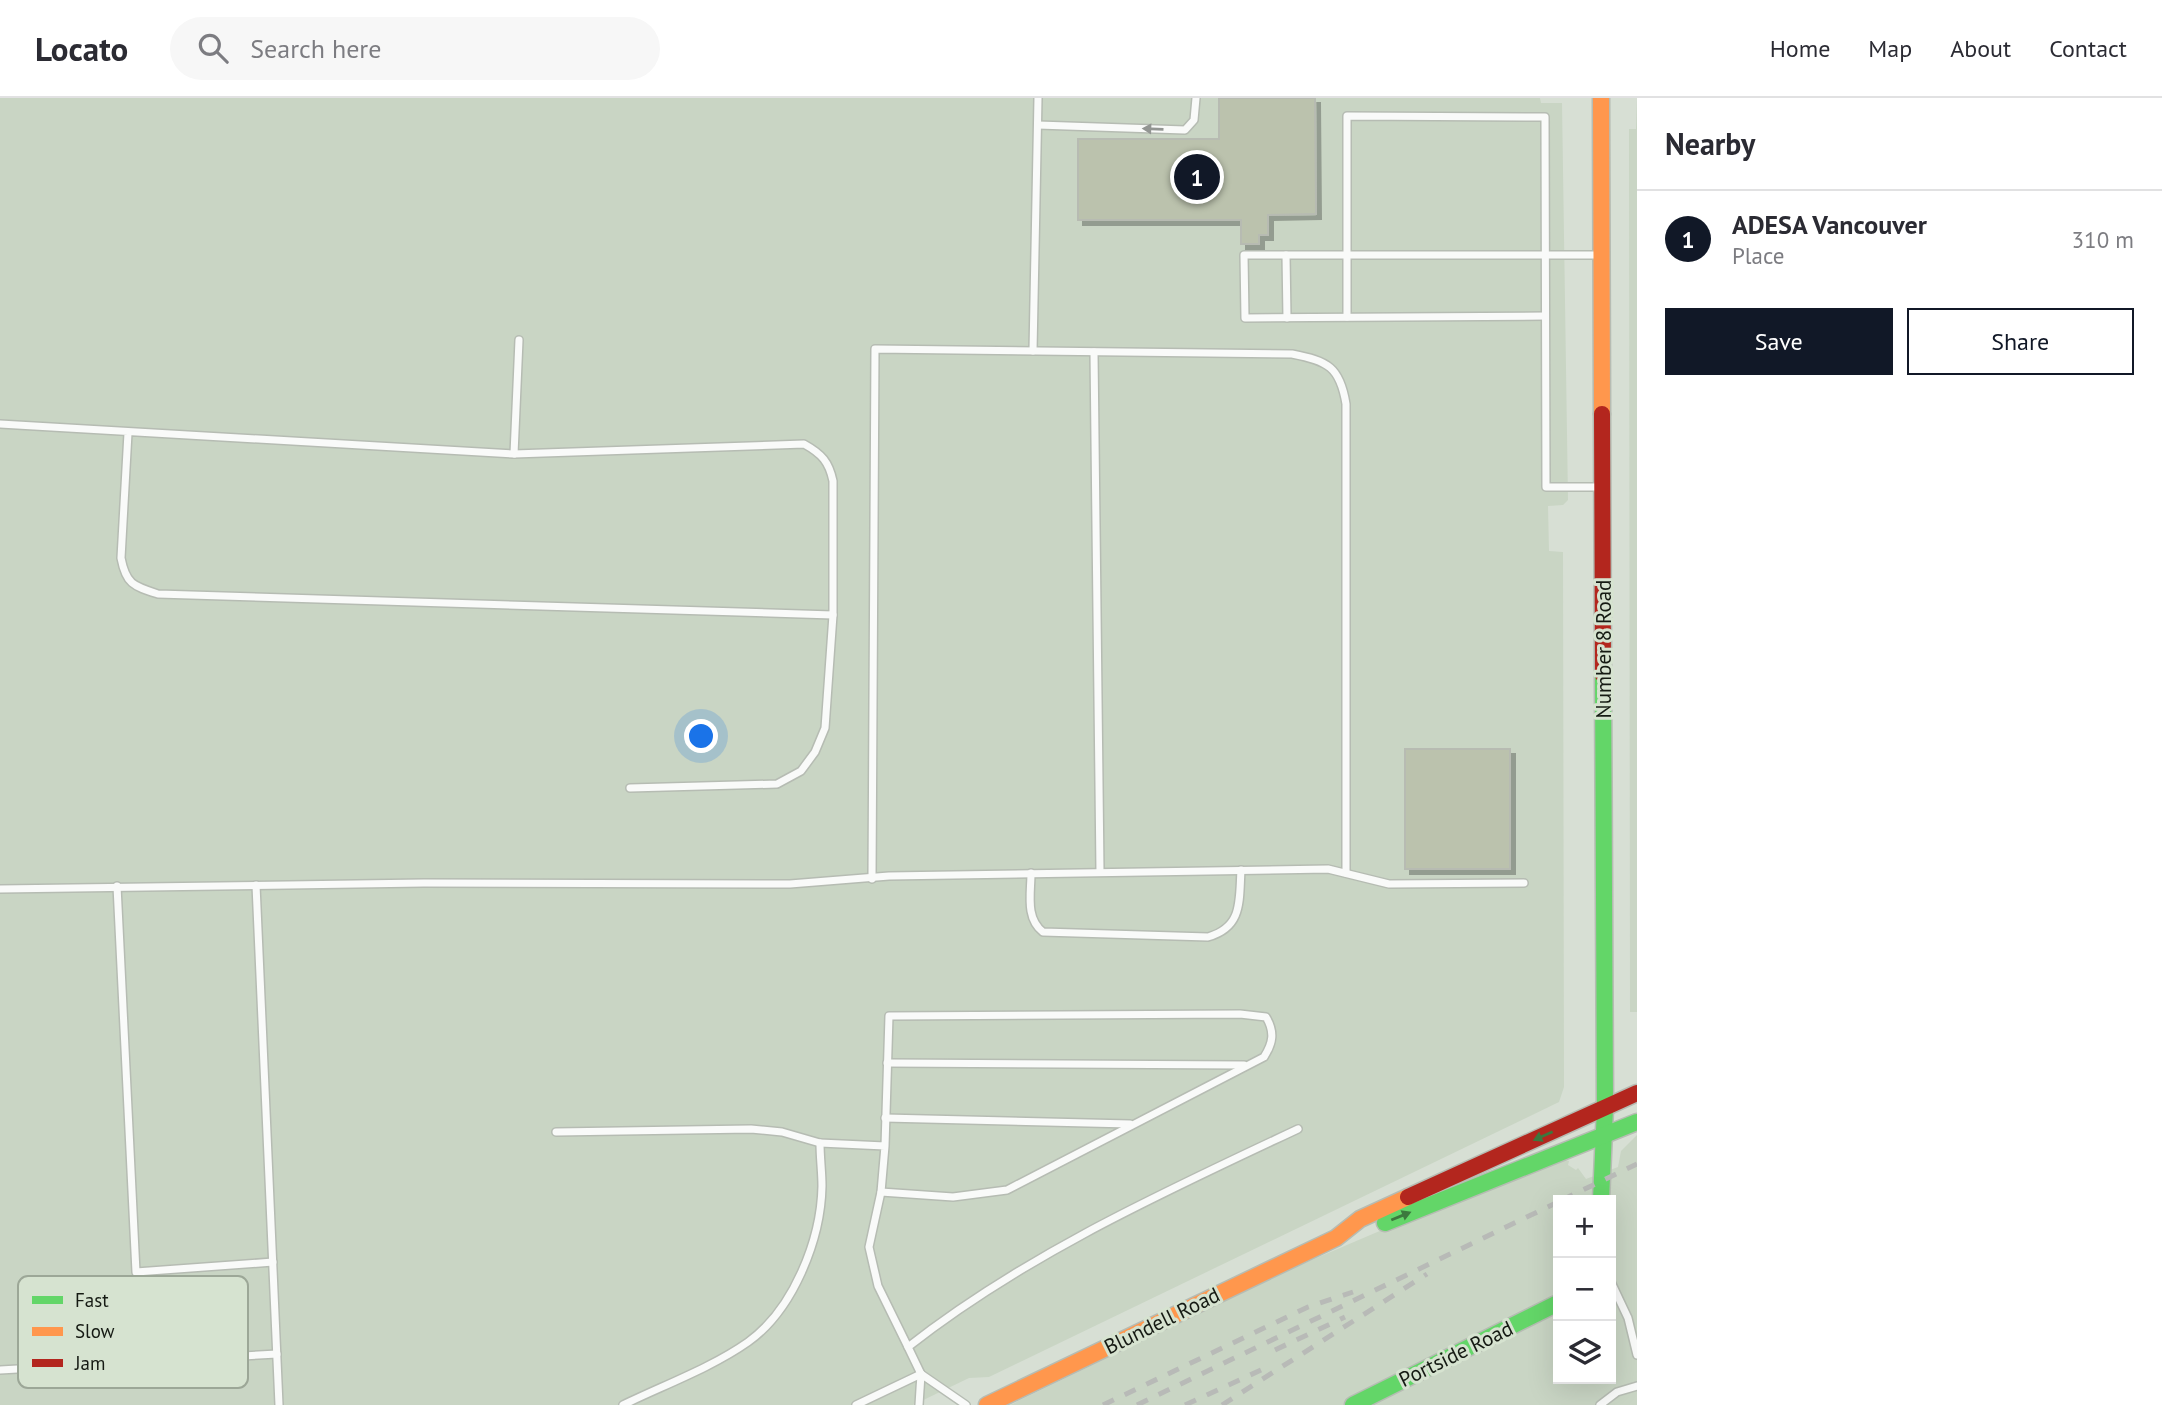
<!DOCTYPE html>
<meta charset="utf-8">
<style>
:root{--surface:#fff;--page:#f7f7f7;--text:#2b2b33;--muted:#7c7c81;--line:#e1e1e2;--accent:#111827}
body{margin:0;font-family:"PT Sans",sans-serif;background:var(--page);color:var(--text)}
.controls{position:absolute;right:21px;bottom:21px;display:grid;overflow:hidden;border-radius:0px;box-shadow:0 7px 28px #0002}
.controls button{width:63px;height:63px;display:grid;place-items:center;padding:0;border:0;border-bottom:2px solid var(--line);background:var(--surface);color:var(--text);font:35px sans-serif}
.you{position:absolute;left:702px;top:639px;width:24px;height:24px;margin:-18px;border:5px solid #fff;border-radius:50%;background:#1a73e8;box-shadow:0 0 0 10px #1a73e833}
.badge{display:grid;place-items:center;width:46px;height:46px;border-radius:50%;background:var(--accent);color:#fff;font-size:23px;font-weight:700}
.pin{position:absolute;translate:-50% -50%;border:4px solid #fff;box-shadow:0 2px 7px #0006}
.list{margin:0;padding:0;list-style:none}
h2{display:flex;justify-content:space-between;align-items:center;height:91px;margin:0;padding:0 28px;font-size:30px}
h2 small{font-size:23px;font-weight:400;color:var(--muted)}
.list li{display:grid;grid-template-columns:46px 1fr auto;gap:21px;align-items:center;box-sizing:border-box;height:98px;padding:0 28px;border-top:2px solid var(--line)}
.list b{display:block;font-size:26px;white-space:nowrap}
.list p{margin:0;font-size:23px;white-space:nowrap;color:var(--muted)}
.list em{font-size:23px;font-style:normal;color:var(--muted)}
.actions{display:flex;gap:14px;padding:21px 28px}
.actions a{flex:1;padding:16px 0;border:2px solid var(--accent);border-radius:0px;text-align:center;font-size:24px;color:var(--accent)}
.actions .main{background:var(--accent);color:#fff}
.icon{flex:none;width:38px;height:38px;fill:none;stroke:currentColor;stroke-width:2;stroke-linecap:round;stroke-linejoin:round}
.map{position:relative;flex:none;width:1637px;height:1307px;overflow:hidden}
header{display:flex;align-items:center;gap:42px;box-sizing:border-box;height:98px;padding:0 35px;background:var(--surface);border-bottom:2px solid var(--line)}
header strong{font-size:33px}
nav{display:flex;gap:38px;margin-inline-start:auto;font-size:24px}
.search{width:490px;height:63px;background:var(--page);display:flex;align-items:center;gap:18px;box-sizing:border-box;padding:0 24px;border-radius:38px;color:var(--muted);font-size:26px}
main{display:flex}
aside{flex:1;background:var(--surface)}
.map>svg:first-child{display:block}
</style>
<header>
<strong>Locato</strong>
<div class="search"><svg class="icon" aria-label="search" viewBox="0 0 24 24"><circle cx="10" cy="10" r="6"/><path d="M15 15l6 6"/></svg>Search here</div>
<nav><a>Home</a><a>Map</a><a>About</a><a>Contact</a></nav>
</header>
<main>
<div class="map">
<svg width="1637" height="1307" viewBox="0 0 1637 1307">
<defs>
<filter id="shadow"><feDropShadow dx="5" dy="5" stdDeviation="0" flood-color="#0004"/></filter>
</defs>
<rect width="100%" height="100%" fill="#d7dfd4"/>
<g fill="#c9d5c4" fill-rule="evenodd">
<polygon points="0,0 1540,0 1541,5 1562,5 1568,402 1563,407 1548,408 1549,453 1563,454 1564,989 1559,1004 989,1279 969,1280 913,1307 0,1307"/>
<polygon points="1637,0 1637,914 1630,914 1629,31 1636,31"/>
<path d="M1637 1037V1307H1010L1300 1167 1450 1103 1562 1061 1569 1063 1568 1067 1576 1072 1578 1070 1586 1081 1618 1069 1621 1053ZM1558 1102H1611V1281H1558Z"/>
</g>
<g fill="#bbc2ad" stroke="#b7bbb2" stroke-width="2" filter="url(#shadow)">
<polygon points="1219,0 1315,0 1316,116 1268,117 1268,137 1259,137 1259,146 1241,146 1241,122 1078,122 1078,41 1219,41"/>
<rect x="1405" y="651" width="105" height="120"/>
</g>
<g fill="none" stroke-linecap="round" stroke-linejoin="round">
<g stroke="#b6bcb3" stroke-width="10">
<g id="lane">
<polyline points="1038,27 1185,32 1194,22 1196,0"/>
<polyline points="1286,157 1287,220"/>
<polyline points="1545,218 1245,220 1244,157 1599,157"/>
<polyline points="1347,219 1347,18 1545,19 1546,389 1600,389"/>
<polyline points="1033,253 1038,0"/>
<polyline points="1094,254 1100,773"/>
<path d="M0 326 514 356 804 346C822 356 829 364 833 383V517L158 496C133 488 126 486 121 460L128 335"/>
<polyline points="514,356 519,242"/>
<polyline points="630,690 777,686 801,673 815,654 825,630 833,517"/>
<path d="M1031 775C1031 795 1025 820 1043 834L1208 839C1243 829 1239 803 1241 772"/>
<path d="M872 781 875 251 1292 256C1328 263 1340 269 1346 306V775"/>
<polyline points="256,787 279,1307"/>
<polyline points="117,788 136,1174 273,1164"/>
<polyline points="0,791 424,785 790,786 889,778 1328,771 1389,786 1524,785"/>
<polyline points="887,965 1244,967"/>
<polyline points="885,1020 1130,1026"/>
<path d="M556 1034 751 1031 782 1034 820 1045 885 1048 889 918 1240 916 1266 919C1275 934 1273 945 1264 959L1007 1092 953 1099 881 1094 885 1048"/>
<polyline points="881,1094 869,1149 878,1188 908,1249"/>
<polyline points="1611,1184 1628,1220 1637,1257"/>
<polyline points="0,1272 277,1256"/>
<path d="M623 1307C664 1287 711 1270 748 1244 793 1212 821 1142 822 1088 822 1074 820 1060 820 1045"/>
<polyline points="856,1307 921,1276"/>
<polyline points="919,1307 921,1276"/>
<path d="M966 1307 921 1276 908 1249C1025 1157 1164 1094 1298 1031"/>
<polyline points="1600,1307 1617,1294 1637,1288"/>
</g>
</g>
<g stroke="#b6bcb3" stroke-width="19">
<g id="fast">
<polyline points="1601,1102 1605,1010 1603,577"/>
<polyline points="1385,1125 1637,1024"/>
<polyline points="1353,1307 1558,1205"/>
</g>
</g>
<g stroke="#b6bcb3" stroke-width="19">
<g id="slow">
<polyline points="1601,0 1602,316"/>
<polyline points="987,1307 1336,1140 1360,1121 1408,1099"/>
</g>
</g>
<g stroke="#b6bcb3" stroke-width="19">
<g id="jam">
<polyline points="1602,316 1603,577"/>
<polyline points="1408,1099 1637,995"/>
</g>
</g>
<use href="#lane" stroke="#f9faf9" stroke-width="7"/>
<use href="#fast" stroke="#63d668" stroke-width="16"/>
<use href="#slow" stroke="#ff974d" stroke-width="16"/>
<use href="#jam" stroke="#b3261e" stroke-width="16"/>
<g stroke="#b8bab7" stroke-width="5" stroke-dasharray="12 12" stroke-linecap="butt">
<polyline points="1562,1102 1637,1066"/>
<polyline points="1275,1252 1345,1219"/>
<polyline points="1103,1307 1308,1209 1353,1194"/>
<polyline points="1137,1307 1558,1104"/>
<polyline points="1185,1307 1261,1272"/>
<polyline points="1222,1307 1427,1176"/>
</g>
</g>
<defs><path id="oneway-solid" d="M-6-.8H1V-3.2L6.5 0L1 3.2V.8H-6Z" transform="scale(1.75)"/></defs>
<use fill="#929592" href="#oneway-solid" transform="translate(1153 31) rotate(-178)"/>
<g fill="#3c783e">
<use href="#oneway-solid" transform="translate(1543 1038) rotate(156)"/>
<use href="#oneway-solid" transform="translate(1401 1118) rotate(-22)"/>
</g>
<g text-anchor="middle" stroke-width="6" stroke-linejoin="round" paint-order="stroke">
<g font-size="21" fill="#151a13" stroke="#d6e3d0">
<text transform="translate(1604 551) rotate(-90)" y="7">Number 8 Road</text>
<text transform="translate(1162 1223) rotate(-26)" y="7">Blundell Road</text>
<text transform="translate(1456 1256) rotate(-26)" y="7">Portside Road</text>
</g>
</g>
<rect x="18" y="1178" width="230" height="112" rx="10" fill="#d6e3d0" stroke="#9ca797" stroke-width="2"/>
<rect x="32" y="1198" width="31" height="8" fill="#63d668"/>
<rect x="32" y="1229" width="31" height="9" fill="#ff974d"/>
<rect x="32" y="1261" width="31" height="8" fill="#b3261e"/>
<g font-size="19" fill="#151a13">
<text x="75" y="1209">Fast</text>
<text x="75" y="1240">Slow</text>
<text x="75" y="1272">Jam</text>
</g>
</svg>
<div class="controls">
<button>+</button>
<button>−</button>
<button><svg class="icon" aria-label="layers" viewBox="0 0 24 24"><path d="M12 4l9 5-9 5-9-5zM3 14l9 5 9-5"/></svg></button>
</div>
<div class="you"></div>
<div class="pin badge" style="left:1197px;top:79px">1</div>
</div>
<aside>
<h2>Nearby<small></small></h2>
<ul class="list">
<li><span class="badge">1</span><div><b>ADESA Vancouver</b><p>Place</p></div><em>310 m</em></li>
</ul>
<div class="actions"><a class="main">Save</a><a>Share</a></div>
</aside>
</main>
